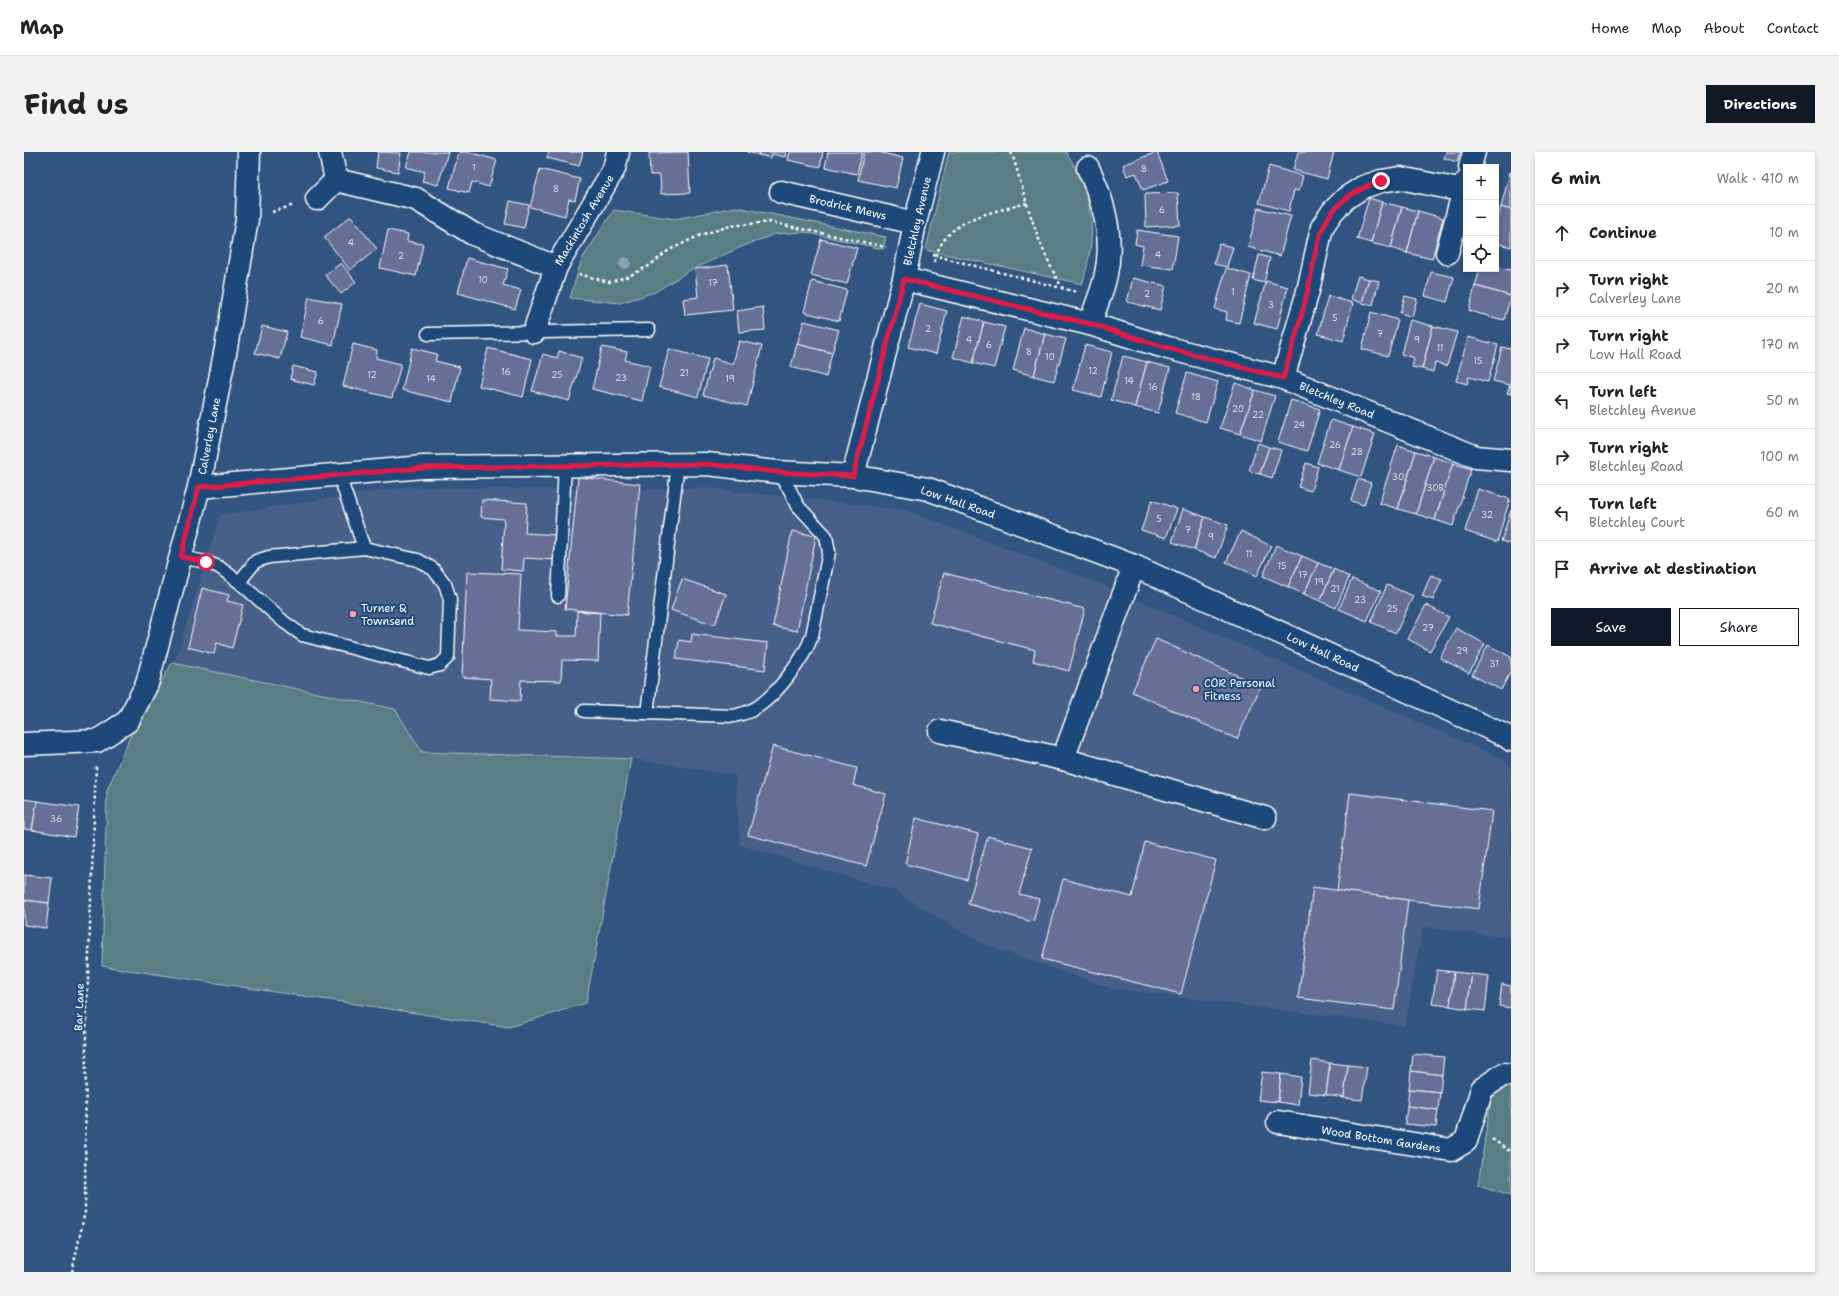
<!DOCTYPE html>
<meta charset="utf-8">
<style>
:root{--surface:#fff;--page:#f2f2f2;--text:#222;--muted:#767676;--line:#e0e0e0;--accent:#111827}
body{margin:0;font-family:"Shantell Sans",sans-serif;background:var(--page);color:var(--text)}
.controls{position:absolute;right:12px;top:12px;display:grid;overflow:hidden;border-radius:0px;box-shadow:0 2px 6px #0003}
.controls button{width:36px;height:36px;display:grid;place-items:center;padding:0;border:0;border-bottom:1px solid var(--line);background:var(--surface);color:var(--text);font:20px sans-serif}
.stop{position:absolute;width:12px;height:12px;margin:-9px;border:3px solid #e11d48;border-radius:50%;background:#fff}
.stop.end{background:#e11d48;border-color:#fff;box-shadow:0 1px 4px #0008}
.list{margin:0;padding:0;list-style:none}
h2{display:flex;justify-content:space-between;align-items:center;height:52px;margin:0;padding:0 16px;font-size:17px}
h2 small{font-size:13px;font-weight:400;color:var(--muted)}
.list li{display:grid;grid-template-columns:26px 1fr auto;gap:12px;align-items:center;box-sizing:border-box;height:56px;padding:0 16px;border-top:1px solid var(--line)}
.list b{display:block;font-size:15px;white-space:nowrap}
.list p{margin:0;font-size:13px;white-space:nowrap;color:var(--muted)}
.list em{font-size:13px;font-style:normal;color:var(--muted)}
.actions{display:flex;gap:8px;padding:12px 16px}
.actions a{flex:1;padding:9px 0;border:1px solid var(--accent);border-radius:0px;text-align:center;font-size:14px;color:var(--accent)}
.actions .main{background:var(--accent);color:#fff}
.icon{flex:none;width:22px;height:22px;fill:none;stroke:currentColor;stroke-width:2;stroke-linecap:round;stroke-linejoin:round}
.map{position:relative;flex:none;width:1487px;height:1120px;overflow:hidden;border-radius:0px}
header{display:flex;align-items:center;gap:24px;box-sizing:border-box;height:56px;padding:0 20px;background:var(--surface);border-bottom:1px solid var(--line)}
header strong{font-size:19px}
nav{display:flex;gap:22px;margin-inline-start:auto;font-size:14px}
.intro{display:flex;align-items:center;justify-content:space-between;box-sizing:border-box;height:96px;padding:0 24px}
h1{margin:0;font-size:28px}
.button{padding:10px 18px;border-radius:0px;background:var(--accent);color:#fff;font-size:14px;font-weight:700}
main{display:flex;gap:24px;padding:0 24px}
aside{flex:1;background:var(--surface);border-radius:0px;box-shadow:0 2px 6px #0003}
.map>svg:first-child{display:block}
</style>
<header>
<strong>Map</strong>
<nav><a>Home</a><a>Map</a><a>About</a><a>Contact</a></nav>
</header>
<div class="intro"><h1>Find us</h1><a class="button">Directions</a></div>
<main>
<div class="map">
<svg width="1487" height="1120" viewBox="0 0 1487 1120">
<rect width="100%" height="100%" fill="#325481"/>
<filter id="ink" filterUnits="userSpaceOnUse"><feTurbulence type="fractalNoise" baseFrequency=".025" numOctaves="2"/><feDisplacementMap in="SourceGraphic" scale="8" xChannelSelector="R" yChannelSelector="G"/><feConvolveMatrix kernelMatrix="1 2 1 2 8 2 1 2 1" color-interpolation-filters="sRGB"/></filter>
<g filter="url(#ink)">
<polygon fill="#465f89" points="381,335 589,338 686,336 881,358 1077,432 1477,606 1487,615 1487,786 1399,775 1381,874 1085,836 956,791 869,738 716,693 711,623 608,607 397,600 371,557 148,511 154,500 196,363"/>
<g fill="#587d82" stroke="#acbec0">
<path d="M925 0H1042C1070 44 1074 83 1058 132L902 98Z"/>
<polygon points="712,55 862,85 859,97 780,80 751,82 717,95 663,120 631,140 596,151 546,146 558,107 590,58 651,67"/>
<polygon points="148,511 371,557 398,600 607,607 562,851 485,875 78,814 83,638 106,585"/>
<polygon points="1480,934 1487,935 1487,1043 1454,1033 1467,947"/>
</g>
<g fill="#667096" stroke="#fff">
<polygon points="354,0 377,1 374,20 352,16"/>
<polygon points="387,0 424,0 414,33 398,29 401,20 382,15"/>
<polygon points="435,0 444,0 473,8 465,35 448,30 445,41 425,36"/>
<polygon points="525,0 559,0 555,14 523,6"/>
<polygon points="664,0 666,41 637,42 636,23 626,23 625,1"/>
<polygon points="723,0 736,0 735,3"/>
<polygon points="736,0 762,0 761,5 748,2 747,6 735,3"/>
<polygon points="766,0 799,0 796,15 764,8"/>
<polygon points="804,0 838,0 833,22 801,15"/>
<polygon points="840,0 854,0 879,6 872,36 834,28"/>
<polygon points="1133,0 1144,29 1119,38 1112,21 1103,24 1099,13"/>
<polygon points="1274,0 1310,0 1303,27 1269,18"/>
<polygon points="1422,0 1444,0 1443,5 1435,3 1433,10 1420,6"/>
<polygon points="1245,14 1279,24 1275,39 1270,38 1265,59 1235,51"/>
<polygon points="516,17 556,27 551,48 545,47 541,64 506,55"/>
<polygon points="1486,20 1487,20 1487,58 1477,55"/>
<polygon points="1154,41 1156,73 1122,75 1121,42"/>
<polygon points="1345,46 1358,50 1347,91 1333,87"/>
<polygon points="486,49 505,53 500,76 481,72"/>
<polygon points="1358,50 1378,55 1367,96 1347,91"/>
<polygon points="1378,55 1394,59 1383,101 1367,96"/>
<polygon points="1477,55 1487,58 1487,95 1472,91 1472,72"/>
<polygon points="1234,56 1267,64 1256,104 1224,95"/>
<polygon points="1394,59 1419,66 1408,107 1383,101"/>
<polygon points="327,64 353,97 326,118 300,85"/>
<polygon points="364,78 384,82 383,89 399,92 392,124 356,116"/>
<polygon points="1113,78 1154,84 1149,117 1116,113 1119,94 1111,92"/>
<polygon points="797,87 833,96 823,132 787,123"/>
<polygon points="1195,92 1209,95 1203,115 1190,112"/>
<polygon points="1235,103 1246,106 1240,131 1229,128"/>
<polygon points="443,106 484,117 479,133 497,138 491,157 434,141"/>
<polygon points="317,111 332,130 317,142 301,123"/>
<polygon points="704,113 709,158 661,163 659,147 674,145 671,117"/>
<polygon points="1472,115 1487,118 1487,144 1451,134 1456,117 1472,117"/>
<polygon points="1202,116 1227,123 1215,171 1202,168 1203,160 1191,157"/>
<polygon points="1407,120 1430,125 1423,150 1401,144"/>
<polygon points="1334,124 1345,127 1338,151 1327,147"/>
<polygon points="1109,126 1142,134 1136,158 1103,150"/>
<polygon points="1345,127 1355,129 1349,153 1338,151"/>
<polygon points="788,129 823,138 815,169 780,160"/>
<polygon points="1242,129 1264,135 1253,177 1230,171"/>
<polygon points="1451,134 1487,144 1480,168 1445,159"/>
<polygon points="1304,144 1329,151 1319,189 1294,182"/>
<polygon points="1381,144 1393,147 1388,165 1376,161"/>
<polygon points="285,145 318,152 309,193 276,185"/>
<polygon points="896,152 923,159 912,202 884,195"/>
<polygon points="739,155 741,178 715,180 713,159"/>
<polygon points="1347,160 1374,168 1364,204 1338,197"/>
<polygon points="940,164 960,170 949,211 929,205"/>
<polygon points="1386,168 1409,174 1398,217 1388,215 1390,206 1377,202"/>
<polygon points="780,169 815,178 808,201 773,192"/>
<polygon points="960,170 981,175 970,216 949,211"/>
<polygon points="238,174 263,180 256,207 231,201"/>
<polygon points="1409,174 1433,180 1423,214 1411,211 1409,220 1398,217"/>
<polygon points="1000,176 1021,182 1010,224 989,218"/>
<polygon points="1021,182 1042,187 1030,229 1010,224"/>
<polygon points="1444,185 1474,193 1464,230 1445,225 1443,232 1432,229"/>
<polygon points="715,189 738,194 723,254 679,243 689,206 709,212"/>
<polygon points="329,192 353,198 352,206 377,212 368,246 319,234"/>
<polygon points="773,192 808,201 802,225 767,215"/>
<polygon points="1061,193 1088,200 1077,245 1049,238"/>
<polygon points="578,195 603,200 601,208 626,214 618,249 568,237"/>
<polygon points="1478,195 1487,197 1487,242 1483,241 1486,233 1469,229"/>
<polygon points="388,196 413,202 411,209 436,215 428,250 378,238"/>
<polygon points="464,196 508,207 499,245 455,234"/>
<polygon points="645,197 684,207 674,245 635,235"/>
<polygon points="535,199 558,206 545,249 508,239 519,202 533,206"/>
<polygon points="1099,204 1123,210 1111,255 1087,248"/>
<polygon points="1123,210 1146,216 1134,261 1111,255"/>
<polygon points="269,214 294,220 290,233 266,227"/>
<polygon points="1163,221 1194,230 1182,270 1151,261"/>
<polygon points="1211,231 1231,238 1216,282 1196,276"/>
<polygon points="1231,238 1251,244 1237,289 1216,282"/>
<polygon points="1267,248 1296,257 1283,299 1254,290"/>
<polygon points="1307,268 1329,275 1315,318 1293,311"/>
<polygon points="1329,275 1351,282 1337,325 1315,318"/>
<polygon points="1234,291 1245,295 1236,322 1225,319"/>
<polygon points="1374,293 1392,299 1374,357 1355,351"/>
<polygon points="1245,295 1257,298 1248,326 1236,322"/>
<polygon points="1392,299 1410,305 1392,362 1374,357"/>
<polygon points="1410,305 1429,311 1411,368 1392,362"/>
<polygon points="1282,311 1294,315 1287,339 1274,335"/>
<polygon points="1429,311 1447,317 1429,374 1411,368"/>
<polygon points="554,325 616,332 603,463 541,457"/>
<polygon points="1334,327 1347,331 1340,353 1327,349"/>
<polygon points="1454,337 1486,347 1473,390 1441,379"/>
<polygon points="458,348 503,351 501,381 534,383 533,408 500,406 499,419 477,417 480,367 457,365"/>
<polygon points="1128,348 1153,357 1142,386 1117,378"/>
<polygon points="1159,357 1181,365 1170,398 1148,390"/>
<polygon points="1487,358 1487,392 1477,389"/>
<polygon points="1181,365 1204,373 1192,406 1170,398"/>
<polygon points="768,379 792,384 773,479 749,474"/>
<polygon points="1217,379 1247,394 1233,424 1202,410"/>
<polygon points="1252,393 1278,404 1264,435 1239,424"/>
<polygon points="1278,404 1294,411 1280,442 1264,435"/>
<polygon points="1294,411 1310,417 1296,449 1280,442"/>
<polygon points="1310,417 1325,425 1312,456 1296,449"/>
<polygon points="443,420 497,422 494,478 533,480 533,484 552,484 553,459 576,461 574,509 538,508 537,529 497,528 496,549 466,547 467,527 438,525"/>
<polygon points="920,421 1061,457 1045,519 1009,509 1011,498 906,471"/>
<polygon points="1407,423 1418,427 1409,448 1398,444"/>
<polygon points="658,427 702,442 691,473 647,458"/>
<polygon points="1328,427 1357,439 1343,469 1315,457"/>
<polygon points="1363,433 1389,444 1372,481 1347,470"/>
<polygon points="178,436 205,443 203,449 219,453 208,496 193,491 190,502 164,495"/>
<polygon points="1402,453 1425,465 1406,499 1384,487"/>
<polygon points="1432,476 1461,492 1445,521 1416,506"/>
<polygon points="668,482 744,491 741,518 652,507 655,488 667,490"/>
<polygon points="1132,487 1237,534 1213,587 1108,540"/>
<polygon points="1464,493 1487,505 1487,519 1477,538 1448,523"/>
<polygon points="749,594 833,616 829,633 862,642 842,714 724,683"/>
<polygon points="1326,641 1468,659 1455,757 1313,739"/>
<polygon points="0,647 13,649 8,678 0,677"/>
<polygon points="13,649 55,655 50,685 8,678"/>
<polygon points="892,666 954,682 943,728 881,712"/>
<polygon points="964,684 1008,696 995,742 1015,747 1009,770 944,752"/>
<polygon points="1121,690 1192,708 1157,842 1018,807 1039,727 1108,745"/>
<polygon points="0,723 28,726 25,751 0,748"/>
<polygon points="1289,735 1384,748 1370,858 1274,846"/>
<polygon points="0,748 25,751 22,776 0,773"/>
<polygon points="1413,818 1430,820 1426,854 1408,852"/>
<polygon points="1430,820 1448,822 1443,857 1426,854"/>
<polygon points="1448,822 1465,824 1461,859 1443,857"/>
<polygon points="1478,832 1487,834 1487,856 1475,854"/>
<polygon points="1389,902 1420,905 1418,923 1387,919"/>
<polygon points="1288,908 1306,911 1302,943 1284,941"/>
<polygon points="1306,911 1324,913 1320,946 1302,943"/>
<polygon points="1324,913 1343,915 1338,948 1320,946"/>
<polygon points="1387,919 1418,923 1416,940 1385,937"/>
<polygon points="1238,920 1257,922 1254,950 1234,948"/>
<polygon points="1257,922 1277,925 1274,953 1254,950"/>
<polygon points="1385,937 1416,940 1414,958 1383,954"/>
<polygon points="1383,954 1414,958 1412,975 1381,972"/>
</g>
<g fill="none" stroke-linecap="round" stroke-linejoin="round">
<g stroke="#fff" stroke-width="15">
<g id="lane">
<polyline points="404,182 625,178"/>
<polyline points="315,323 340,396"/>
<polyline points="157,405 182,410 195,415 215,430 260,470 278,483 405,516 416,513 424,505 426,447 421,432 409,417 394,408 340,396 245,405 232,409 215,430"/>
<polyline points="534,444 541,314"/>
<path d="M560 559 710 564C716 562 723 561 728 558 750 547 780 507 788 484L805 400 802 384 774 354 766 338 753 320"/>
<polyline points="623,561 654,312"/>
</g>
</g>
<g stroke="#fff" stroke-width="25">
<g id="street">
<polyline points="306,0 312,28"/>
<polyline points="1446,15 1450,0"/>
<path d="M1064 16C1080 49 1090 85 1082 122 1079 139 1071 155 1066 172"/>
<polyline points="757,40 891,71"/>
<polyline points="293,47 312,28 392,47 449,82 532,115"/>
<polyline points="1423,101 1442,30"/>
<polyline points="880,127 1066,172 1144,196 1259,226 1452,305 1487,308"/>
<polyline points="510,180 532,115 590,17 594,0"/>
<polyline points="1259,226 1284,139 1298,75 1309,59 1322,46 1339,35 1357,29 1376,26 1440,39"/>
<polyline points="829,324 880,127 891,71 909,0"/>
<polyline points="175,335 399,315 683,312 753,320 829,324 904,337 1110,414 1482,584 1487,588"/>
<polyline points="916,579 1039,607 1241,666"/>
<polyline points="0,592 73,589 104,569 123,532 175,335 202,196 223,67 225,0"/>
<polyline points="1039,607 1110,414"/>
<polyline points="1254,970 1427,998 1442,989 1458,937 1480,922 1487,923"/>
</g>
</g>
<g stroke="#fff" stroke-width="2.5" stroke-dasharray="3 3" stroke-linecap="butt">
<path d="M987 0C992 12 994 23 998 35 1008 70 1020 106 1039 137"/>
<polyline points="248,60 270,53"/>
<polyline points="909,103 1053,140"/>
<path d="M910 110C921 65 965 62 1003 51"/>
<polyline points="555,122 585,130 605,124 625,114 645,98 677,83 706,74 746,70 862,95"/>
<polyline points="1468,987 1487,1000"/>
<polyline points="48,1120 61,1060 62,881 72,613"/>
</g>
<use href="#lane" stroke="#1f4a7a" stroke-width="12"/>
<use href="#street" stroke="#1f4a7a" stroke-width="22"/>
</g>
<circle fill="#8ca0b5" cx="601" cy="111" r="6"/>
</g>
<g fill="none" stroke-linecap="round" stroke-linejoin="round" filter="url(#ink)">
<path stroke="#e11d48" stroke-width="5" d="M182 410 157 405 175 335 399 316 683 312 753 320 829 324 880 127 1066 172 1144 196 1259 226C1268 197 1277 167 1284 138 1290 112 1292 81 1308 60 1321 44 1338 35 1357 29"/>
</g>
<g fill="#ff9aa2" stroke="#1f4a7a" stroke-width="1.5">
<circle cx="329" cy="462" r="4"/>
<circle cx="1172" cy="537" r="4"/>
</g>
<g text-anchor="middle" stroke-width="4" stroke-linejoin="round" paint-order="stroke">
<g font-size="9" fill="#d9dbe5">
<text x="450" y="19">1</text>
<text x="1120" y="20">8</text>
<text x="532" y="40">8</text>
<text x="1138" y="61">6</text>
<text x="327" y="94">4</text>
<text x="1134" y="106">4</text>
<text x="377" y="107">2</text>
<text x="459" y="131">10</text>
<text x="689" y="134">17</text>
<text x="1209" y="143">1</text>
<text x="1123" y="145">2</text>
<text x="1247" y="156">3</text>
<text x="1311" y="169">5</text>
<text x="297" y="172">6</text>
<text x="904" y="180">2</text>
<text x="1356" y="185">7</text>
<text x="945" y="191">4</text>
<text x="1393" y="191">9</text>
<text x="965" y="196">6</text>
<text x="1416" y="199">11</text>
<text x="1005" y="203">8</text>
<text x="1026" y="208">10</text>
<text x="1454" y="212">15</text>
<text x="1069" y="222">12</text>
<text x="482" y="223">16</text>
<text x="660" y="224">21</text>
<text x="348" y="226">12</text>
<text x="533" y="226">25</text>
<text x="597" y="229">23</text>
<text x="407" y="230">14</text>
<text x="706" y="230">19</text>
<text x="1105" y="232">14</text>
<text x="1129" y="238">16</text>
<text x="1172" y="248">18</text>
<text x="1214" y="260">20</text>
<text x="1234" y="266">22</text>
<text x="1275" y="276">24</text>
<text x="1311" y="296">26</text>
<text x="1333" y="303">28</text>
<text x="1374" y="328">30</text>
<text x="1411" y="339">30B</text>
<text x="1463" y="366">32</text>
<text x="1135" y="370">5</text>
<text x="1164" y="381">7</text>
<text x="1187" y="388">9</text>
<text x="1225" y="405">11</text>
<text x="1258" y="417">15</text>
<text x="1279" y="426">17</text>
<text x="1295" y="433">19</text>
<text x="1311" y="440">21</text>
<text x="1336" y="451">23</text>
<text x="1368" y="460">25</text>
<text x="1404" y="479">27</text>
<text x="1438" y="502">29</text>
<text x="1470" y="515">31</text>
<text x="32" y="670">36</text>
</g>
<g font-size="11" fill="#fff" stroke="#1f4a7a">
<text transform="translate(824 55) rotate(13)" y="4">Brodrick Mews</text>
<text transform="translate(560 68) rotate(-59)" y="4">Mackintosh Avenue</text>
<text transform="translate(893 69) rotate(-77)" y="4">Bletchley Avenue</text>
<text transform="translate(1313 248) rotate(22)" y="4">Bletchley Road</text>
<text transform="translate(185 284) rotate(-79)" y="4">Calverley Lane</text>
<text transform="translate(934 350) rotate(19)" y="4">Low Hall Road</text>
<text transform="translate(1299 500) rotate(25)" y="4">Low Hall Road</text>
<text transform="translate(55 855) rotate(-88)" y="4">Bar Lane</text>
<text transform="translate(1357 987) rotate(9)" y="4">Wood Bottom Gardens</text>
</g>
<g font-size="11" fill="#fff" stroke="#1f4a7a" text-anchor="start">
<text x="337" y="460">Turner &amp;<tspan x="337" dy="13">Townsend</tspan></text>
<text x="1180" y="535">COR Personal<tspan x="1180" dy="13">Fitness</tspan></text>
</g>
</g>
</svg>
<div class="controls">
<button>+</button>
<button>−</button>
<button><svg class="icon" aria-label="locate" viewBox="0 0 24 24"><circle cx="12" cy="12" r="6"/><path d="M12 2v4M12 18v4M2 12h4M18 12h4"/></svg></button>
</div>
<div class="stop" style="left:182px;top:410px"></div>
<div class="stop end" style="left:1357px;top:29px"></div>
</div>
<aside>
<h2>6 min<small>Walk · 410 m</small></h2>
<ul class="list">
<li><svg class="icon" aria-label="ahead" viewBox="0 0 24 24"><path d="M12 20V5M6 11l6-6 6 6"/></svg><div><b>Continue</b></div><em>10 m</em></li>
<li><svg class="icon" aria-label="right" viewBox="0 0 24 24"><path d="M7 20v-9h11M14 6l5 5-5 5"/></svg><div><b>Turn right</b><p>Calverley Lane</p></div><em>20 m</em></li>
<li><svg class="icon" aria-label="right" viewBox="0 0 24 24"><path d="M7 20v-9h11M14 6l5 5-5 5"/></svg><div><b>Turn right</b><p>Low Hall Road</p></div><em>170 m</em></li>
<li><svg class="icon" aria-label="left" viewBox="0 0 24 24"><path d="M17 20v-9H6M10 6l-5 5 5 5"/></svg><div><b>Turn left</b><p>Bletchley Avenue</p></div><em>50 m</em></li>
<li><svg class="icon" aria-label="right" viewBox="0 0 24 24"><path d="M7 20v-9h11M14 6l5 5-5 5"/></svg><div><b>Turn right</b><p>Bletchley Road</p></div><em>100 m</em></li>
<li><svg class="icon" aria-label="left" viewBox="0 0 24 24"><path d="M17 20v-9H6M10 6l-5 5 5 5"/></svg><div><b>Turn left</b><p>Bletchley Court</p></div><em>60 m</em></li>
<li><svg class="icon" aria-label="arrive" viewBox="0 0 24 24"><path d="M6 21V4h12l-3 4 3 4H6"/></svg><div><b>Arrive at destination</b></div></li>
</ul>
<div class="actions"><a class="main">Save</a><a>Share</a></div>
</aside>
</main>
